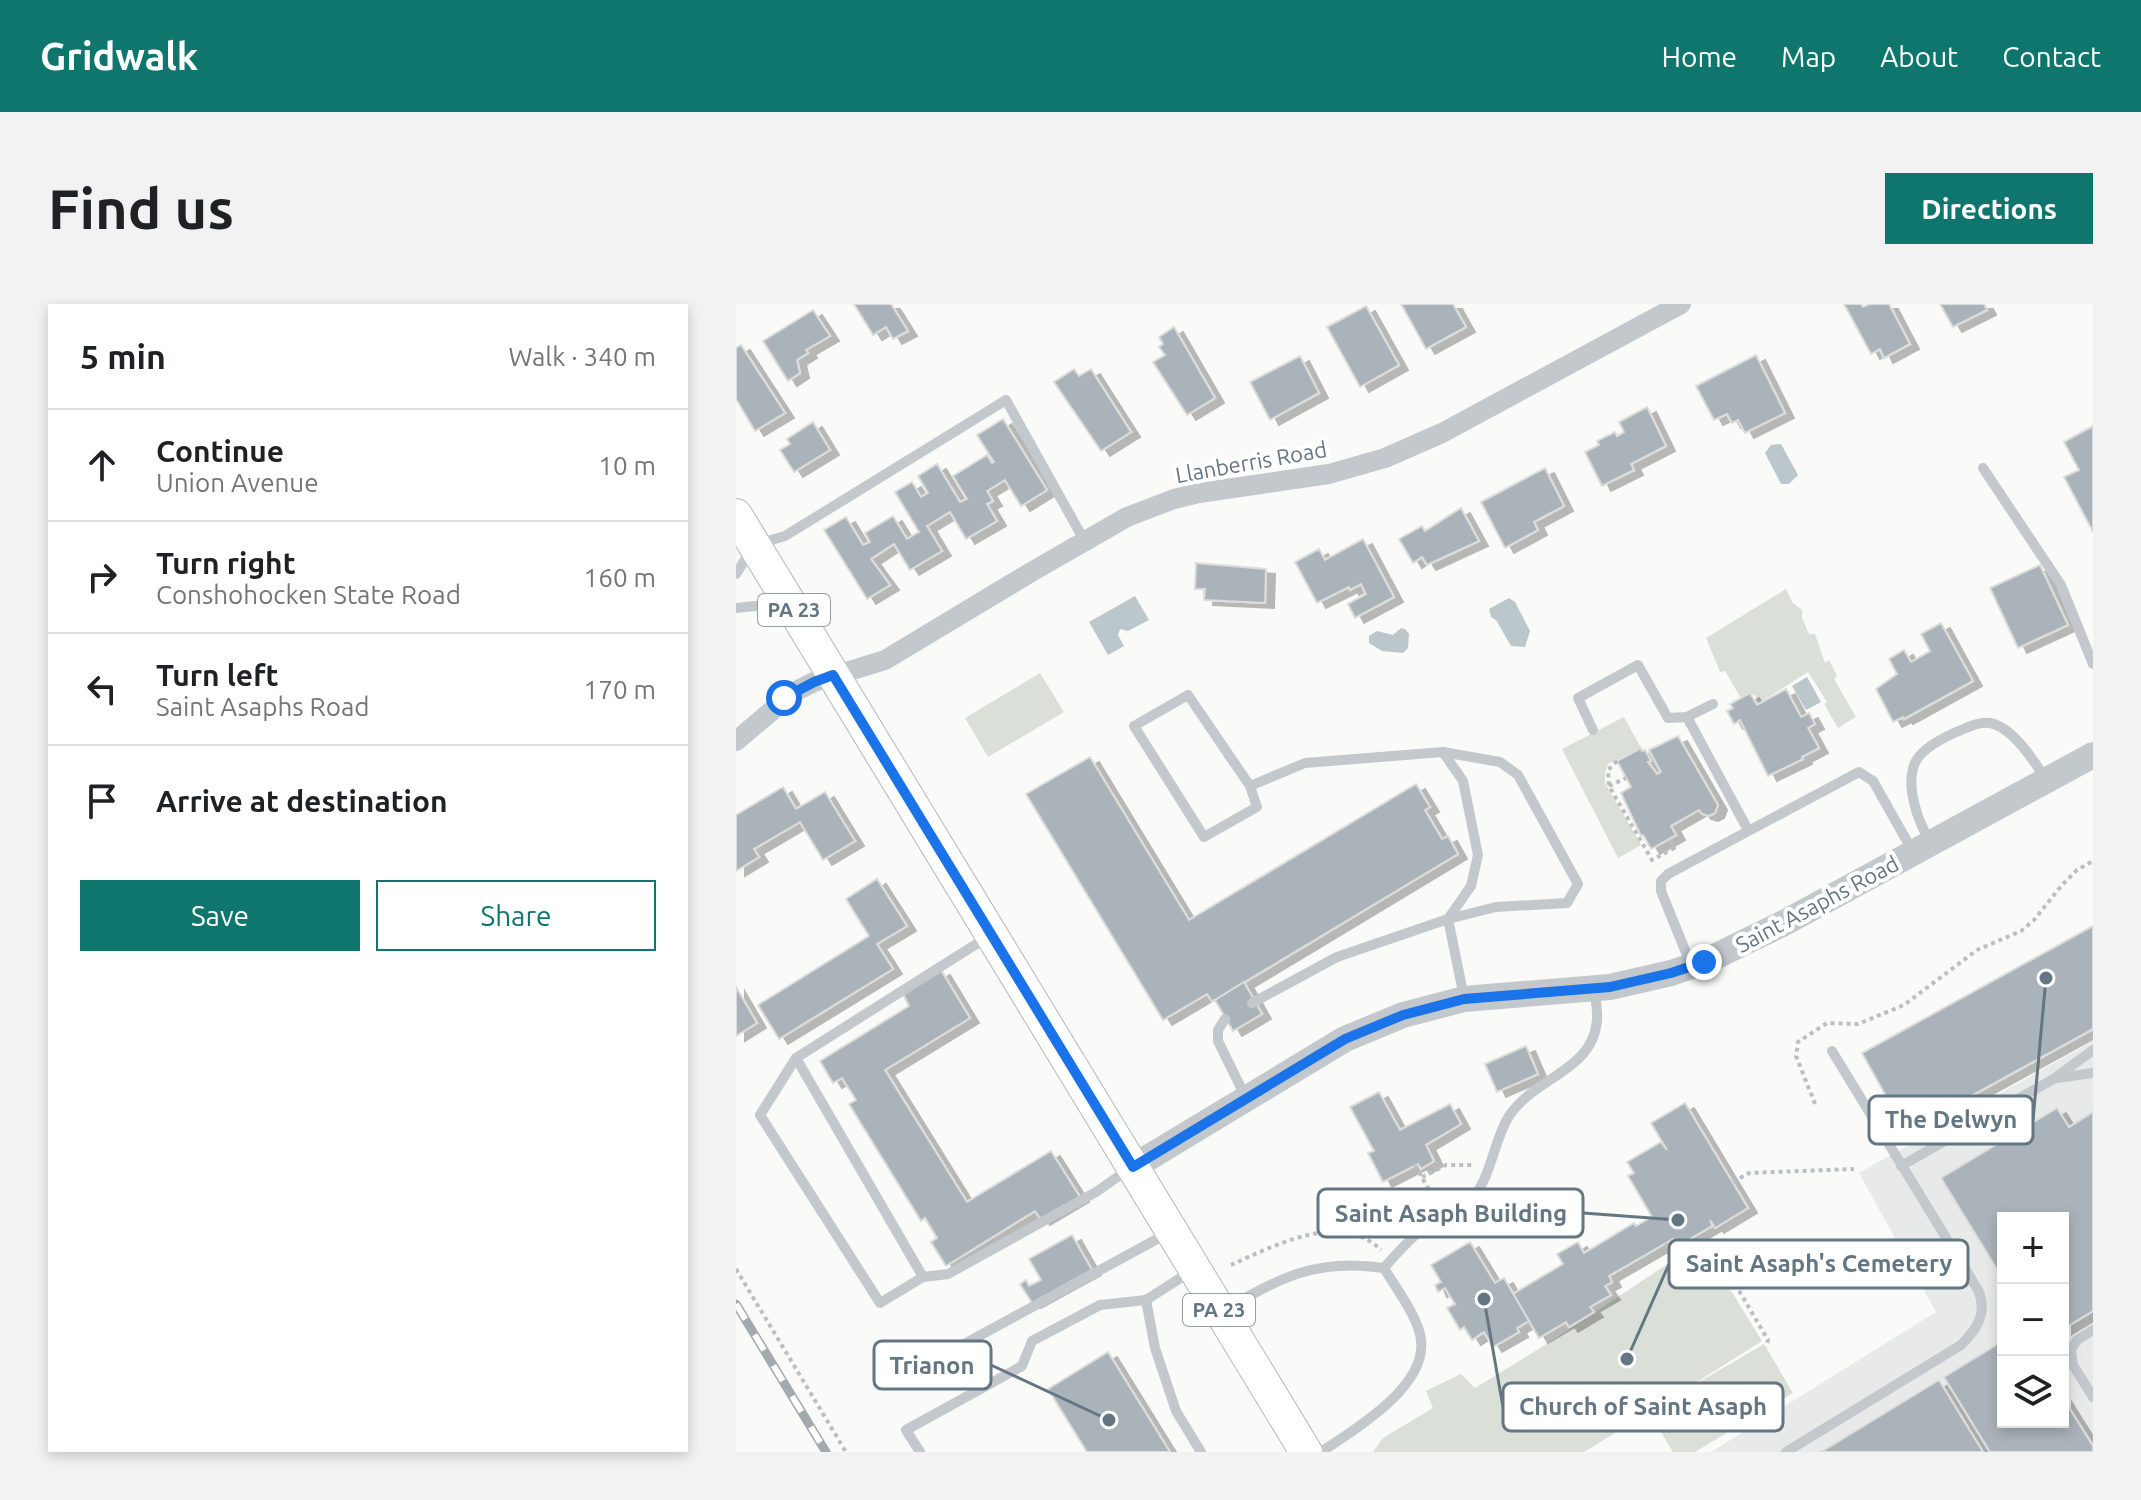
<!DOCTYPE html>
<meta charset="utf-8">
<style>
:root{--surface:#fff;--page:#f2f2f2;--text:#202124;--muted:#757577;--line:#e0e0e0;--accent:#0f766e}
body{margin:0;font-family:Ubuntu,sans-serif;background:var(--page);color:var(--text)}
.controls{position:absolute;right:24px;bottom:24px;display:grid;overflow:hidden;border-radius:0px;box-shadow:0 4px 12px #0003}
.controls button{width:72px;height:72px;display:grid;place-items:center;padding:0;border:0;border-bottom:2px solid var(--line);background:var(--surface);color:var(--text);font:40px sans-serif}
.stop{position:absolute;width:24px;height:24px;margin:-18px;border:6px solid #1a73e8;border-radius:50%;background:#fff}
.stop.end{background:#1a73e8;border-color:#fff;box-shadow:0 2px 8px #0008}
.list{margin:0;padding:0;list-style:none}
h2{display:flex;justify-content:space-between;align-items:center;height:104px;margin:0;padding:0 32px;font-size:34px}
h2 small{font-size:26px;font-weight:400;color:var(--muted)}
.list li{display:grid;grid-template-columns:52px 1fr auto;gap:24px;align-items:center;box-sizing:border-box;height:112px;padding:0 32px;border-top:2px solid var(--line)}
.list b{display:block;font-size:30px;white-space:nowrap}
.list p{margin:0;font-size:26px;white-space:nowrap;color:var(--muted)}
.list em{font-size:26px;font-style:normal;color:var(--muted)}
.actions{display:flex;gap:16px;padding:24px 32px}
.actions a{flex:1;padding:18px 0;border:2px solid var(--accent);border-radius:0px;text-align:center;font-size:28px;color:var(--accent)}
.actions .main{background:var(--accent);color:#fff}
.icon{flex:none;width:44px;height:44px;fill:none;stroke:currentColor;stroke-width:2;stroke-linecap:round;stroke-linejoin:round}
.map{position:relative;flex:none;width:1357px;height:1148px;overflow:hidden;border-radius:0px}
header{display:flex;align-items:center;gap:48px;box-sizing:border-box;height:112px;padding:0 40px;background:var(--accent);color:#fff}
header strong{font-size:38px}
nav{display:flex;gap:44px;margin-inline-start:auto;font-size:28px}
.intro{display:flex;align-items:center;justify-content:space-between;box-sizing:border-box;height:192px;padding:0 48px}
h1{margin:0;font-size:56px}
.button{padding:20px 36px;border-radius:0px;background:var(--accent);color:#fff;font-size:28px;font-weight:700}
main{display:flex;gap:48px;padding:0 48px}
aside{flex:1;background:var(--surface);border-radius:0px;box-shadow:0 4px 12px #0003}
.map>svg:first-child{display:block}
</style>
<header>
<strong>Gridwalk</strong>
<nav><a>Home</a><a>Map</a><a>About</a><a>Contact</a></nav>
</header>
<div class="intro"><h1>Find us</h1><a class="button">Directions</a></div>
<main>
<aside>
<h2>5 min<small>Walk · 340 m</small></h2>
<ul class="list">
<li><svg class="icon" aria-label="ahead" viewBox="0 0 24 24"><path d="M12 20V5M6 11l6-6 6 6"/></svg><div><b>Continue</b><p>Union Avenue</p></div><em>10 m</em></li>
<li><svg class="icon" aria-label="right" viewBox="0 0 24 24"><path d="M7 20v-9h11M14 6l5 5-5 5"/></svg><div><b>Turn right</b><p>Conshohocken State Road</p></div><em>160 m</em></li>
<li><svg class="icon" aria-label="left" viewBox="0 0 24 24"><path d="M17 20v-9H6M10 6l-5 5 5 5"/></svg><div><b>Turn left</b><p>Saint Asaphs Road</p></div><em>170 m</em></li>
<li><svg class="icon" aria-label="arrive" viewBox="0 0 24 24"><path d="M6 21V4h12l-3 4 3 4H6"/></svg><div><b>Arrive at destination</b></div></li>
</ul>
<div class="actions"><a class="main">Save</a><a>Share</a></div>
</aside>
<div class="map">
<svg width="1357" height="1148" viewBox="0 0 1357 1148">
<defs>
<filter id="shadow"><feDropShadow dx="9" dy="5" stdDeviation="0" flood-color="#0004"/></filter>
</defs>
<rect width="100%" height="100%" fill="#fafaf8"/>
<path fill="#e8e9e9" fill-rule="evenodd" d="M1357 737V1148H975L1200 1008 1123 869ZM1267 914H1327V1118H1267Z"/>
<g fill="#dadfd7">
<polygon points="1050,285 1056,298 1066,306 1066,314 1073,330 1079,330 1089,359 1093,356 1101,372 1098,375 1120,413 1102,424 1088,400 1091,398 1072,368 1023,399 1018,390 1006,396 989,367 984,368 970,334"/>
<polygon points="304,369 328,408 252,453 229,414"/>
<polygon points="888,413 905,444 872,460 869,469 869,479 905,541 882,554 826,445"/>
<polygon points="965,938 1026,1037 931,1097 1028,1040 1057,1089 959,1148 937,1148 913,1108 848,1148 637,1148 647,1134 697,1104 690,1087 725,1070 739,1084 809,1041"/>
</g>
<g fill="#bbc7cb">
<polygon points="1045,140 1062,171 1053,180 1045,180 1029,149 1035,141"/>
<polygon points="399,292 413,316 392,327 384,325 382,331 388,342 372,351 353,318"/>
<polygon points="773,294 779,298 794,327 789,343 775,342 760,316 755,313 753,305"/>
<polygon points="665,324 669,325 673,330 672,344 667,349 646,347 633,339 633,332 641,327 657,331"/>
<polygon points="1071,373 1085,398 1070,406 1056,382"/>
</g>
<g fill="#aab3b9" stroke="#dcdcda" stroke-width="2" filter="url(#shadow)">
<polygon points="118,0 155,0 172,27 157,35 150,23 137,31"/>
<polygon points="665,0 717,0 730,23 690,45"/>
<polygon points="1108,0 1125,0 1127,3 1134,0 1153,0 1174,40 1148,54 1144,45 1135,50"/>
<polygon points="1204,0 1248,0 1251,6 1217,23"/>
<polygon points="630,2 663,61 624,83 591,23"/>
<polygon points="77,6 94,32 70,46 72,49 61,56 64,69 52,77 27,37"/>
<polygon points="438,23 479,94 451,111 417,58 429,51 423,43 427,40 423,33"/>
<polygon points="5,41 49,109 19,127 0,95 0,44"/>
<polygon points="1020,51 1049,109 1009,129 1002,116 996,119 991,110 978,116 960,82"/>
<polygon points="564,52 583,89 534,116 514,78"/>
<polygon points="338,65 343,72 355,65 395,128 365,147 318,78"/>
<polygon points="911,103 930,142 895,160 898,166 866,182 849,148 863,141 861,137 879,128 881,132 888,128 883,118"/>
<polygon points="267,115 311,186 285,202 269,176 251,187 257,197 251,200 261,217 230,235 214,208 191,222 206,247 174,266 158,240 135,255 154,281 131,295 88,226 110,213 127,241 134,238 129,229 157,212 171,235 183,228 159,188 176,178 185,193 192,189 182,172 201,160 224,198 231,195 217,172 251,151 256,159 258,158 241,131"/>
<polygon points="77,118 94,146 58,168 44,146 54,140 51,135"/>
<polygon points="1357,122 1357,228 1328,173 1343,166 1328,138"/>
<polygon points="809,164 828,202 798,218 802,226 769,244 745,198"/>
<polygon points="725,204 743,237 691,261 686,253 677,259 663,235 686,222 689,227"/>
<polygon points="627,235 658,293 619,314 612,300 630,290 625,280 614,286 613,283 581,299 559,258 583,245 589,256"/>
<polygon points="460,259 530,265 529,299 468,296 469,285 459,285"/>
<polygon points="1304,261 1332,321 1282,344 1254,284"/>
<polygon points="1205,319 1237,377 1168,415 1167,413 1157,418 1140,385 1161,370 1153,355 1168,346 1175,358 1194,347 1185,330"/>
<polygon points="1050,385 1065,413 1073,409 1079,420 1072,424 1083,444 1066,453 1067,455 1032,472 1004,416 998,420 991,407 997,404 994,400 1014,389 1021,401"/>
<polygon points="942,432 982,501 979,509 973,512 966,510 963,506 935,522 940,531 915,545 907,531 905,532 885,489 895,483 881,457 905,444 906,447 909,446 915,457 912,458 921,470 925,468 913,446"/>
<polygon points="354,453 453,616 680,480 694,503 689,506 706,535 712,532 722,550 479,696 476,697 471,690 427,716 290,490"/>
<polygon points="47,483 60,505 89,488 119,537 87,556 64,518 18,545 23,553 0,567 0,511"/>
<polygon points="141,575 171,622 141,640 157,665 43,735 22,701 133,632 110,595"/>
<polygon points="1357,622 1357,725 1170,828 1126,749"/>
<polygon points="205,666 234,714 149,766 231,898 315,847 344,893 305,916 299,907 210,962 195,938 201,934 189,914 185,917 113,800 120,796 106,774 97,779 84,757 173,702 167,690"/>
<polygon points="508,678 526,710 497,727 479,696"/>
<polygon points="0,683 21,719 0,732"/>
<polygon points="790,742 802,770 761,788 749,760"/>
<polygon points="643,788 664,826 714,800 725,820 690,841 698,857 685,865 682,860 647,878 632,849 638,847 614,803"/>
<polygon points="949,799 1012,904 979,924 974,916 976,922 942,942 937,935 873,972 876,978 869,982 875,991 854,1003 858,1008 833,1023 830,1018 803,1034 777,990 827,960 821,950 842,938 848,949 898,919 900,922 916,913 892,872 898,869 891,858 925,838 931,846 915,819"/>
<polygon points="1321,804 1333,823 1357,808 1357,1007 1327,1025 1327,914 1267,914 1267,975 1205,874"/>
<polygon points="336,931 356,966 296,999 284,980 290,976 293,982 305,976 293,955"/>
<polygon points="734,938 759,979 768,974 793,1017 781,1024 783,1028 757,1043 748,1028 736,1036 728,1023 724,1026 711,1004 719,1000 709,984 702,988 699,981 705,978 695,961"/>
<polygon points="1267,1037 1267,1118 1327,1118 1327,1094 1357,1142 1357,1148 1254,1148 1208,1073"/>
<polygon points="372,1048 434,1148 351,1148 312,1085"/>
<polygon points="1203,1076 1247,1148 1085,1148"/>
</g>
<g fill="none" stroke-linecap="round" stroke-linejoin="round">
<g stroke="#b5babe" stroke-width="34">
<polyline id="primary" points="0,211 570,1148"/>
</g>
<g stroke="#bbbfc2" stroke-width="4" stroke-dasharray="4 4" stroke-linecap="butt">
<polyline points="881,457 872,466 873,482 916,556 938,544 933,534"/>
<polyline points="873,482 890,474"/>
<polyline points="1079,800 1060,752 1062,738 1091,719 1122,720 1168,701 1241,646 1285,627 1298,616 1326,581 1341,566 1357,557"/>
<polyline points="679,861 700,898"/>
<polyline points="686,873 710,861 737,861"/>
<polyline points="997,878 1013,869 1118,865"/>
<path d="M929 940 935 944C948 943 963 932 975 939L1032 1036 1030 1043"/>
<path d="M495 961C537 942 605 906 645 946"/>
<polyline points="0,965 110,1148"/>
</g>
<g stroke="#c3c8cc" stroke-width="10">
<polyline points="1247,164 1325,281 1357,360"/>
<polyline points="0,270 18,241 49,232 270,96 348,236"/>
<polyline points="0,304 19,302 50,303"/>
<polyline points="951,413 977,400"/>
<polyline points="857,426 842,394 902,361 932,414 951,413 1012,526"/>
<polyline points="707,448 727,477 742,551 735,582 712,615 728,693"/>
<polyline points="514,482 521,503 468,533 398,422 452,391 514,482 569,459 707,448 764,458 782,471 842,580 831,599 760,603 712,615 601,653 516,699"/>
<path d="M1194 537C1182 518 1169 482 1179 459 1185 445 1205 435 1218 429 1229 425 1242 417 1254 419 1277 423 1299 458 1310 476"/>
<polyline points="253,632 60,754 187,973 212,970 360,888 393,865"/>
<polyline points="955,661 925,587 925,577 932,570 1123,468 1137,477 1176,546"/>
<polyline points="489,715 482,726 482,737 510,794"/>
<polyline points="60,754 24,811 144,999 187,973"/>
<polyline points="1321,774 1357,769"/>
<polyline points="1165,862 1319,774 1357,746"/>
<path d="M648 964C661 949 676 932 692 921 704 912 731 901 739 891 756 869 758 836 773 812 800 772 857 767 861 716 862 706 859 696 859 686"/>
<polyline points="410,996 419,1044 440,1107 465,1148"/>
<path d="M488 1007C542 973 583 954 648 964 659 983 683 1014 685 1036 691 1083 618 1126 585 1148"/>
<polyline points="1357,1026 1341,1036 1335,1046 1337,1061 1357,1093"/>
<polyline points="186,1063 434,928"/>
<polyline points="184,1148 170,1126 286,1062 296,1037 364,1001 410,996 457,966"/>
<path d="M1050 1148 1225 1041C1241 1025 1252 1009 1242 986L1096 747"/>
</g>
<polyline stroke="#c3c8cc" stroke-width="20" points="0,437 58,388 78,378 149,356 297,267 391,213 438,195 463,189 593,170 649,154 706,129 945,0"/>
<polyline stroke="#c3c8cc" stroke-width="26" points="397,863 609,735 667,711 728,695 874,683 935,669 968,658 1048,619 1357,451"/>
<use href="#primary" stroke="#fff" stroke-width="32"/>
<g stroke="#a2aab0" stroke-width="9">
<polyline id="rail" points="0,1000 90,1148"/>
</g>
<use href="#rail" stroke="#fff" stroke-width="6" stroke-dasharray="18" stroke-linecap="butt"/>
</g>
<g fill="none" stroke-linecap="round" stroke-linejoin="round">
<polyline stroke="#1a73e8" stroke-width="10" points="48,394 78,378 97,371 397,863 609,735 667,711 728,695 874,683 935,669 968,658"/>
</g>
<g text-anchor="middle" stroke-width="8" stroke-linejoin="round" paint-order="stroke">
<g fill="#fff" stroke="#939fa8" stroke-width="2">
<rect x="22" y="290" width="72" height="32" rx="6"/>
<rect x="447" y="990" width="72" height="32" rx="6"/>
</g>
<g font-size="20" font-weight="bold" fill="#657683">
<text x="58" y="313">PA 23</text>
<text x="483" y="1013">PA 23</text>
</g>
<g font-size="22" fill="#657683" stroke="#fff">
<text transform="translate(515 158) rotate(-10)" y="8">Llanberris Road</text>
<text transform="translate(1081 600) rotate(-28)" y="8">Saint Asaphs Road</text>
</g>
</g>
<path fill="none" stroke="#657683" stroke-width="3" d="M1310 674L1297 816M942 916L847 909M891 1055L933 960M373 1116L255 1061M748 995L767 1103"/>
<g fill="#657683" stroke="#fff" stroke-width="3">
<circle cx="1310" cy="674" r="8"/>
<circle cx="942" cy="916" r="8"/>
<circle cx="891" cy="1055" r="8"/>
<circle cx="373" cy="1116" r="8"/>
<circle cx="748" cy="995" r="8"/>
</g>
<g fill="#fff" stroke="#657683" stroke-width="3">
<rect x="1133" y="792" width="164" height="48" rx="8"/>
<rect x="582" y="885" width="265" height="48" rx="8"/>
<rect x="933" y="936" width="299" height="48" rx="8"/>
<rect x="138" y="1037" width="117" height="48" rx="8"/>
<rect x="767" y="1079" width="280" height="48" rx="8"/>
</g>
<g font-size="24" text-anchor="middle" font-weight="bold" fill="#657683">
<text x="1215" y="824">The Delwyn</text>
<text x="715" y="918">Saint Asaph Building</text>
<text x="1083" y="968">Saint Asaph's Cemetery</text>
<text x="196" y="1070">Trianon</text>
<text x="907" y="1111">Church of Saint Asaph</text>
</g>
</svg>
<div class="controls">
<button>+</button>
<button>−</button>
<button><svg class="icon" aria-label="layers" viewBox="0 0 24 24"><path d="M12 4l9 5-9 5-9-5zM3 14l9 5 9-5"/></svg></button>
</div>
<div class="stop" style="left:48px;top:394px"></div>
<div class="stop end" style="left:968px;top:658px"></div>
</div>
</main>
